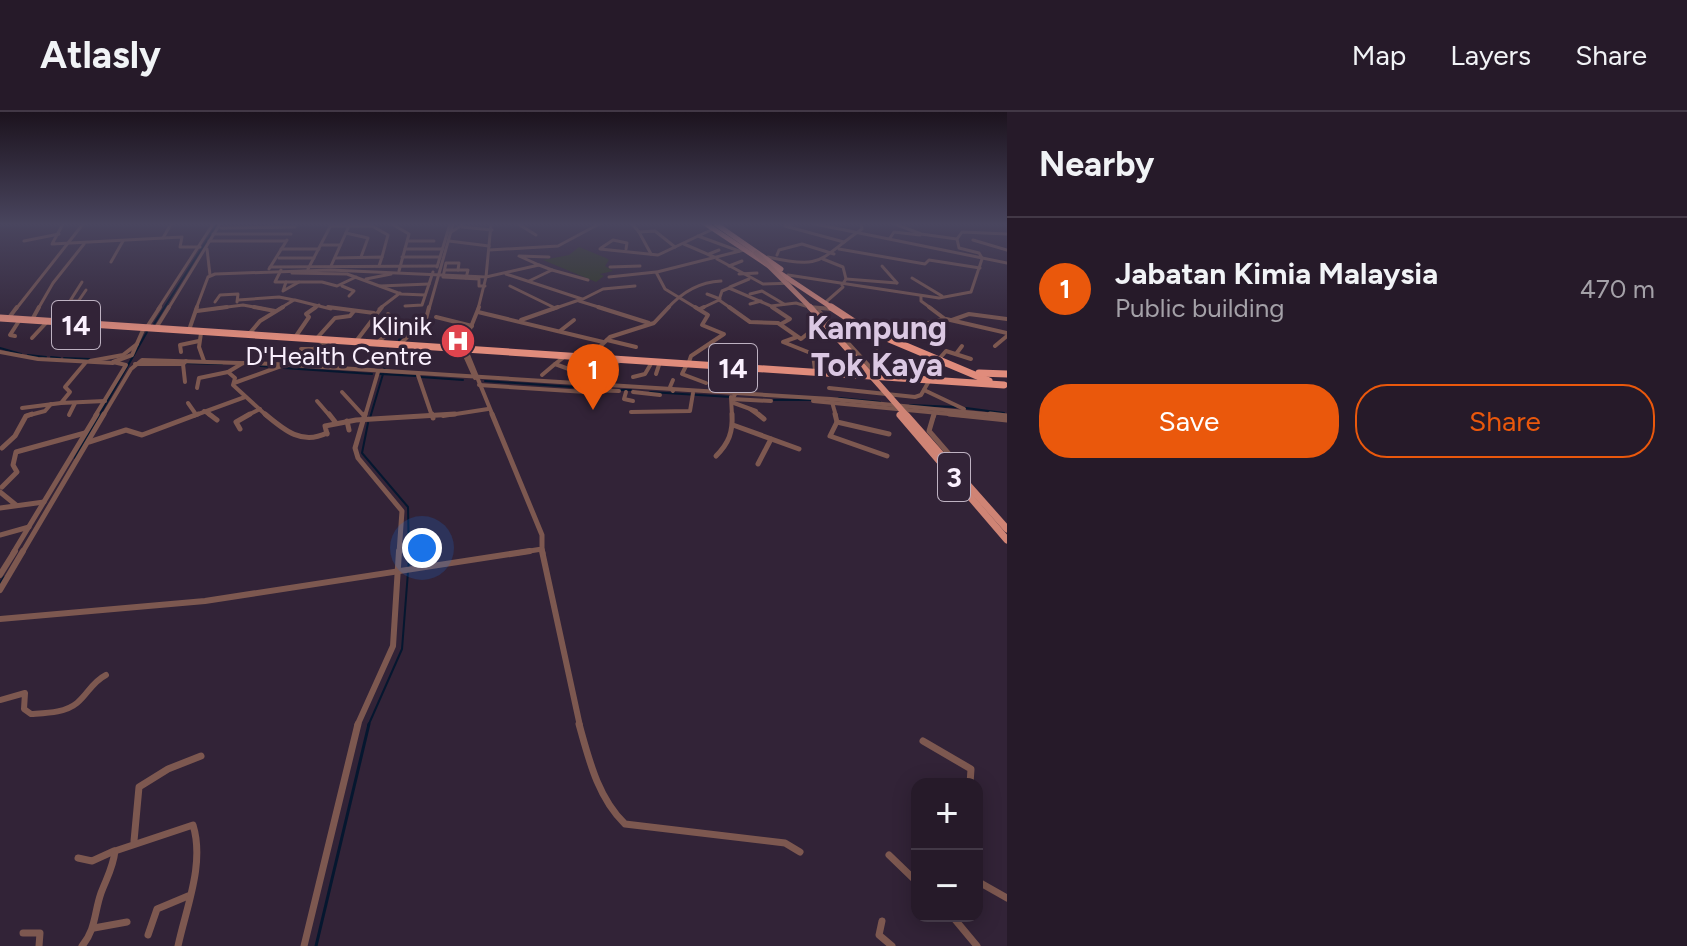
<!DOCTYPE html>
<meta charset="utf-8">
<style>
:root{--surface:#261a29;--page:#2e2331;--text:#f1f3f6;--muted:#a4a1a8;--line:#423846;--accent:#ea580c}
body{margin:0;font-family:Figtree,sans-serif;background:var(--page);color:var(--text)}
.controls{position:absolute;right:24px;bottom:24px;display:grid;overflow:hidden;border-radius:16px;box-shadow:0 4px 20px #0003}
.controls button{width:72px;height:72px;display:grid;place-items:center;padding:0;border:0;border-bottom:2px solid var(--line);background:var(--surface);color:var(--text);font:40px sans-serif}
.you{position:absolute;left:422px;top:436px;width:28px;height:28px;margin:-20px;border:6px solid #fff;border-radius:50%;background:#1a73e8;box-shadow:0 0 0 12px #1a73e833}
.badge{display:grid;place-items:center;width:52px;height:52px;border-radius:50%;background:var(--accent);color:#fff;font-size:26px;font-weight:700}
.pin{position:absolute;translate:-50% -66px;filter:drop-shadow(0 2px 4px #0008)}
.pin::after{content:'';position:absolute;top:42px;width:28px;height:24px;background:inherit;clip-path:polygon(0 0,100% 0,50% 100%)}
.list{margin:0;padding:0;list-style:none}
h2{display:flex;justify-content:space-between;align-items:center;height:104px;margin:0;padding:0 32px;font-size:34px}
h2 small{font-size:26px;font-weight:400;color:var(--muted)}
.list li{display:grid;grid-template-columns:52px 1fr auto;gap:24px;align-items:center;box-sizing:border-box;height:144px;padding:0 32px;border-top:2px solid var(--line)}
.list b{display:block;font-size:30px;white-space:nowrap}
.list p{margin:0;font-size:26px;white-space:nowrap;color:var(--muted)}
.list em{font-size:26px;font-style:normal;color:var(--muted)}
.actions{display:flex;gap:16px;padding:24px 32px}
.actions a{flex:1;padding:18px 0;border:2px solid var(--accent);border-radius:32px;text-align:center;font-size:28px;color:var(--accent)}
.actions .main{background:var(--accent);color:#fff}
.map{position:relative;flex:none;width:1007px;height:834px;overflow:hidden}
header{display:flex;align-items:center;gap:48px;box-sizing:border-box;height:112px;padding:0 40px;background:var(--surface);border-bottom:2px solid var(--line)}
header strong{font-size:38px}
nav{display:flex;gap:44px;margin-inline-start:auto;font-size:28px}
main{display:flex}
aside{flex:1;background:var(--surface)}
.map>svg:first-child{display:block}
</style>
<header>
<strong>Atlasly</strong>
<nav><a>Map</a><a>Layers</a><a>Share</a></nav>
</header>
<main>
<div class="map">
<svg width="1007" height="834" viewBox="0 0 1007 834">
<rect width="100%" height="100%" fill="#322337"/>
<polygon fill="#2e381f" points="579,135 606,146 609,148 605,154 613,159 600,162 604,164 596,170 543,148 569,143"/>
<g fill="none" stroke-linecap="round" stroke-linejoin="round">
<g stroke="#05172f" stroke-width="2">
<polyline points="154,212 217,112"/>
<polyline points="399,228 416,213"/>
<polyline points="0,236 21,242"/>
<polyline points="28,243 46,245"/>
<polyline points="51,245 60,246"/>
<polyline points="64,246 89,247"/>
<polyline points="184,251 222,252"/>
<polyline points="248,253 274,255"/>
<polyline points="284,256 372,262"/>
<polyline points="384,259 388,237"/>
<polyline points="380,262 416,264"/>
<polyline points="421,265 463,268"/>
<polyline points="485,269 588,276"/>
<polyline points="618,278 631,278"/>
<polyline points="650,280 731,285"/>
<polyline points="839,286 880,290"/>
<polyline points="774,288 811,288"/>
<polyline points="910,293 956,295"/>
<polyline points="966,296 1004,301"/>
<polyline points="370,306 383,262"/>
<polyline points="368,311 362,341 408,395 409,447 402,537 368,614"/>
<polyline points="75,346 147,220"/>
<polyline points="0,471 4,465"/>
</g>
<polyline stroke="#05172f" stroke-width="3" points="316,834 369,612"/>
<g stroke="#7d5850" stroke-width="3">
<polyline points="63,112 52,132 182,125 180,135 200,135"/>
<polyline points="392,112 409,122 399,159"/>
<polyline points="491,112 486,165 539,153 519,144 549,145"/>
<polyline points="518,112 536,123"/>
<polyline points="632,112 639,120 655,119 675,135"/>
<polyline points="792,112 785,114 844,130"/>
<polyline points="815,112 1007,151"/>
<polyline points="895,112 921,122 957,127"/>
<polyline points="330,114 349,114 331,154"/>
<polyline points="349,114 372,114 388,123 382,145"/>
<polyline points="462,115 492,118"/>
<polyline points="221,116 295,115"/>
<polyline points="451,120 464,112"/>
<polyline points="639,120 651,142"/>
<polyline points="346,121 368,126 361,145"/>
<polyline points="213,122 291,122"/>
<polyline points="698,124 739,139"/>
<polyline points="163,126 171,112"/>
<polyline points="890,126 894,120 920,123"/>
<polyline points="973,128 1007,138"/>
<polyline points="24,129 59,122"/>
<polyline points="209,129 286,129"/>
<polyline points="408,129 434,129"/>
<polyline points="449,129 489,134"/>
<polyline points="684,132 714,145"/>
<polyline points="321,133 340,133"/>
<polyline points="601,136 613,128 627,131 626,137"/>
<polyline points="207,137 210,163"/>
<polyline points="281,137 319,137"/>
<polyline points="405,137 443,137"/>
<polyline points="600,137 658,143 713,117"/>
<polyline points="839,137 925,152 929,148 980,156"/>
<polyline points="489,138 558,134 599,112"/>
<polyline points="709,142 719,138"/>
<polyline points="777,143 779,138 802,132 834,142"/>
<polyline points="402,145 440,145"/>
<path d="M768 145C825 158 818 147 862 117L861 113"/>
<polyline points="279,146 314,146"/>
<polyline points="335,146 382,145 379,154"/>
<polyline points="982,146 979,141 959,136 957,127 962,120 1007,122"/>
<polyline points="717,147 763,172 796,171"/>
<polyline points="823,147 843,155 846,167 842,173"/>
<polyline points="111,150 123,129"/>
<polyline points="729,154 742,149"/>
<polyline points="882,154 897,171"/>
<polyline points="270,155 437,154"/>
<polyline points="437,155 450,112"/>
<polyline points="610,155 640,154"/>
<polyline points="269,157 287,128"/>
<polyline points="308,157 331,113"/>
<polyline points="281,158 275,170 322,170 337,174 356,165"/>
<polyline points="445,158 468,158 466,166"/>
<polyline points="458,158 459,151 446,151 443,165 479,167 479,174 485,174"/>
<polyline points="552,158 588,168"/>
<polyline points="657,160 744,138"/>
<polyline points="292,161 347,162 401,182 425,183"/>
<polyline points="506,162 582,187 553,197"/>
<polyline points="739,162 757,161"/>
<polyline points="788,163 939,186 971,180 982,147"/>
<polyline points="609,165 656,160 665,177 698,197"/>
<polyline points="912,166 942,184"/>
<polyline points="366,167 391,162"/>
<polyline points="846,167 897,171"/>
<polyline points="529,169 552,158 539,153"/>
<polyline points="286,170 283,179 299,170"/>
<polyline points="342,174 354,179 349,184"/>
<polyline points="380,174 429,172"/>
<polyline points="510,174 555,196"/>
<polyline points="730,175 749,167"/>
<polyline points="707,182 720,187"/>
<polyline points="750,182 762,179 784,192"/>
<polyline points="921,184 921,189 932,197"/>
<polyline points="583,187 603,177 635,174"/>
<polyline points="238,188 279,185 294,188 279,197"/>
<polyline points="295,188 331,197"/>
<polyline points="719,188 732,197"/>
<polyline points="78,189 70,189 82,170"/>
<polyline points="579,189 605,197"/>
<polyline points="827,189 843,175"/>
<polyline points="215,190 220,183 238,182 237,190"/>
<polyline points="750,192 761,189"/>
<polyline points="405,194 422,193 433,160"/>
<polyline points="772,195 775,197"/>
<polyline points="38,197 53,171 84,132"/>
<polyline points="73,197 86,178"/>
<polyline points="158,197 213,112"/>
<polyline points="168,197 220,112"/>
<polyline points="212,197 243,193 265,197"/>
<polyline points="313,197 319,193"/>
<polyline points="379,197 400,181"/>
<polyline points="429,197 453,112"/>
<path d="M667 197C681 181 700 170 721 169"/>
<polyline points="700,197 719,188 722,179 729,176 771,194 796,191 815,197"/>
</g>
<g stroke="#7d5850" stroke-width="4">
<polyline points="254,195 275,199"/>
<polyline points="328,195 374,201"/>
<polyline points="598,195 649,211"/>
<polyline points="729,195 750,210 778,211 801,227 817,214"/>
<polyline points="772,195 790,207 781,212"/>
<polyline points="809,195 832,197"/>
<polyline points="929,195 945,207"/>
<polyline points="700,197 704,195"/>
<polyline points="197,199 227,195"/>
<polyline points="819,199 871,256 886,263"/>
<polyline points="478,200 603,230"/>
<polyline points="436,205 472,214"/>
<polyline points="33,206 39,195"/>
<polyline points="521,208 558,195"/>
<polyline points="952,208 969,202 1007,207"/>
<polyline points="65,209 74,195"/>
<polyline points="147,215 160,195"/>
<polyline points="156,216 169,195"/>
<polyline points="560,219 574,208"/>
<polyline points="201,221 199,235 204,249"/>
<polyline points="249,222 260,209 283,195"/>
<polyline points="880,222 946,207 1007,221"/>
<polyline points="15,224 10,223 19,209"/>
<polyline points="296,224 309,205 306,202 316,195"/>
<polyline points="797,225 783,230 813,242 815,258"/>
<polyline points="32,226 46,211"/>
<polyline points="317,226 335,206 350,204 354,199"/>
<polyline points="357,228 382,195"/>
<polyline points="607,228 636,235"/>
<polyline points="379,229 399,213 388,202"/>
<polyline points="401,231 426,207 429,195"/>
<polyline points="995,234 1007,224"/>
<polyline points="877,236 874,229 880,225"/>
<polyline points="301,237 317,237"/>
<polyline points="462,237 475,266"/>
<polyline points="466,238 493,304"/>
<polyline points="0,240 38,247 113,251"/>
<polyline points="181,240 180,233 199,229"/>
<polyline points="956,242 962,234"/>
<polyline points="591,243 610,225 654,211 669,195"/>
<polyline points="564,245 555,252 599,268"/>
<polyline points="939,247 946,239 971,247"/>
<polyline points="90,249 123,243 137,232"/>
<polyline points="86,250 65,275 70,280 61,291 105,289"/>
<polyline points="689,250 691,244 724,222 702,213 708,203 695,195"/>
<polyline points="243,251 228,260 235,266 233,273 267,304"/>
<polyline points="135,252 183,252 186,249"/>
<polyline points="183,252 185,270"/>
<polyline points="687,252 682,262 706,271"/>
<polyline points="725,255 743,267 734,284"/>
<polyline points="656,262 660,250"/>
<polyline points="418,263 432,304"/>
<polyline points="542,263 555,252"/>
<polyline points="633,265 645,262 652,250"/>
<polyline points="673,268 670,275 673,279"/>
<polyline points="234,271 284,253 328,229"/>
<polyline points="724,272 734,279"/>
<polyline points="479,273 586,280 620,248"/>
<polyline points="197,276 199,266 228,260"/>
<polyline points="829,276 915,285 921,283 929,269"/>
<polyline points="589,278 619,279"/>
<polyline points="924,278 964,297"/>
<polyline points="342,280 364,304"/>
<polyline points="626,280 624,287 633,289"/>
<polyline points="633,280 660,283"/>
<polyline points="731,285 732,304"/>
<polyline points="732,287 771,289"/>
<polyline points="317,289 330,304"/>
<polyline points="813,289 970,304"/>
<polyline points="832,290 836,304"/>
<polyline points="188,291 195,301"/>
<polyline points="734,291 756,299"/>
<polyline points="22,296 61,291"/>
<polyline points="750,297 760,304"/>
<polyline points="204,299 212,304"/>
<polyline points="631,300 690,299 693,281"/>
<polyline points="69,303 75,291"/>
<polyline points="26,304 45,299 51,292"/>
<polyline points="95,304 126,253 113,250 132,243 143,218"/>
<polyline points="103,304 131,257 142,248 275,252 831,287 1007,304"/>
<polyline points="193,304 245,285"/>
<polyline points="246,304 260,297"/>
<polyline points="365,304 378,260"/>
<polyline points="443,304 488,297"/>
<polyline points="934,304 935,300"/>
</g>
<g stroke="#7d5850" stroke-width="5">
<polyline points="209,302 217,308"/>
<path d="M265 302C285 319 302 333 327 321"/>
<polyline points="329,302 336,311"/>
<polyline points="365,302 355,336 358,346 402,399 399,441"/>
<polyline points="432,302 433,306"/>
<polyline points="492,302 542,423 542,437 517,441"/>
<polyline points="758,302 764,307"/>
<polyline points="835,302 837,310 889,322"/>
<polyline points="934,302 929,319 962,357"/>
<polyline points="949,302 1007,308"/>
<polyline points="990,302 1007,304"/>
<polyline points="347,309 349,318"/>
<polyline points="837,310 830,324 887,344"/>
<polyline points="733,313 799,337"/>
<polyline points="240,317 236,310 250,302"/>
<polyline points="327,322 325,314 356,308 455,302"/>
<polyline points="89,330 126,318 142,323 198,302"/>
<polyline points="2,336 15,324 26,304 32,302"/>
<path d="M716 344C729 331 733 320 732 302"/>
<polyline points="758,352 771,327"/>
<polyline points="2,375 17,360 13,353 16,340 85,321"/>
<polyline points="0,380 16,393"/>
<polyline points="0,396 44,390"/>
<polyline points="0,423 29,415"/>
<polyline points="542,437 543,441"/>
<polyline points="13,441 97,302"/>
<polyline points="22,441 104,302"/>
</g>
<g stroke="#7d5850" stroke-width="6">
<polyline points="542,439 580,614"/>
<polyline points="0,463 15,439"/>
<polyline points="0,478 23,439"/>
<polyline points="0,507 205,489 530,439"/>
<path d="M0 588 25 581 24 597 31 602C46 601 65 601 77 591 88 582 92 570 106 563"/>
<polyline points="357,614 393,534 399,439"/>
</g>
<g stroke="#7d5850" stroke-width="7">
<path d="M579 612C589 648 598 686 625 712L785 731 800 740"/>
<polyline points="923,629 971,657 970,672"/>
<polyline points="134,729 139,675 168,657 201,644"/>
<polyline points="889,743 917,770"/>
<polyline points="78,746 92,749 114,739"/>
<polyline points="977,769 1007,786"/>
<polyline points="952,804 977,834"/>
<polyline points="882,809 879,823 892,834"/>
<polyline points="94,816 127,810"/>
<polyline points="23,821 40,821 39,834"/>
<polyline points="148,823 157,797 188,784"/>
<path d="M82 834C96 817 94 801 101 781 107 765 113 756 115 739L193 713C205 752 186 796 178 834"/>
<polyline points="304,834 358,612"/>
</g>
<g stroke="#7d5850" stroke-width="3">
<polyline points="16,197 83,112"/>
<polyline points="196,197 208,165 215,162 330,158 486,165 478,197"/>
</g>
<g stroke="#7d5850" stroke-width="4">
<polyline points="8,207 17,195"/>
<polyline points="189,218 197,195"/>
<polyline points="462,237 479,195"/>
</g>
<g stroke="#cf8475" stroke-width="7">
<polyline points="900,303 1007,428"/>
<polyline points="907,304 1007,417"/>
</g>
<g stroke="#e08c7c" stroke-width="5">
<polyline points="706,112 834,197"/>
<polyline points="716,112 781,157"/>
</g>
<g stroke="#e08c7c" stroke-width="7">
<polyline points="831,195 863,216 989,269"/>
<polyline points="0,206 1004,273"/>
<polyline points="979,261 1007,262"/>
</g>
<polyline stroke="#cf8475" stroke-width="5" points="756,141 812,197"/>
<polyline stroke="#cf8475" stroke-width="6" points="810,195 907,304"/>
</g>
<linearGradient id="sky" x2="0" y2="1"><stop stop-color="#1c131e"/><stop offset="0.49" stop-color="#49455e"/><stop offset="1" stop-color="#49455e" stop-opacity="0"/></linearGradient>
<rect width="1007" height="229" fill="url(#sky)"/>
<defs>
<g id="hospital-disc" transform="scale(1.8)"><circle r="9.5" fill="#e0444e" stroke="#322337"/><path d="M-5-5h3v3.5h4V-5h3V5h-3V1.5h-4V5h-3Z" fill="#fff"/></g>
</defs>
<g fill-rule="evenodd">
<use href="#hospital-disc" x="458" y="229"/>
</g>
<g text-anchor="middle" stroke-width="7" stroke-linejoin="round" paint-order="stroke">
<g font-size="26" fill="#faf0fe" stroke="#322337" text-anchor="end">
<text x="432" y="223">Klinik<tspan x="432" dy="30">D'Health Centre</tspan></text>
</g>
<g fill="#322337" stroke="#beb2c2" stroke-width="2">
<rect x="52" y="189" width="48" height="48" rx="6"/>
<rect x="709" y="232" width="48" height="48" rx="6"/>
<rect x="938" y="341" width="32" height="48" rx="6"/>
</g>
<g font-size="28" font-weight="bold" fill="#faf0fe">
<text x="76" y="223">14</text>
<text x="733" y="266">14</text>
<text x="954" y="375">3</text>
</g>
<g font-size="32" font-weight="bold" fill="#dbc8e3" stroke="#322337">
<text x="877" y="227">Kampung<tspan x="877" dy="37">Tok Kaya</tspan></text>
</g>
</g>
</svg>
<div class="controls">
<button>+</button>
<button>−</button>
</div>
<div class="you"></div>
<div class="pin badge" style="left:593px;top:298px">1</div>
</div>
<aside>
<h2>Nearby<small></small></h2>
<ul class="list">
<li><span class="badge">1</span><div><b>Jabatan Kimia Malaysia</b><p>Public building</p></div><em>470 m</em></li>
</ul>
<div class="actions"><a class="main">Save</a><a>Share</a></div>
</aside>
</main>
